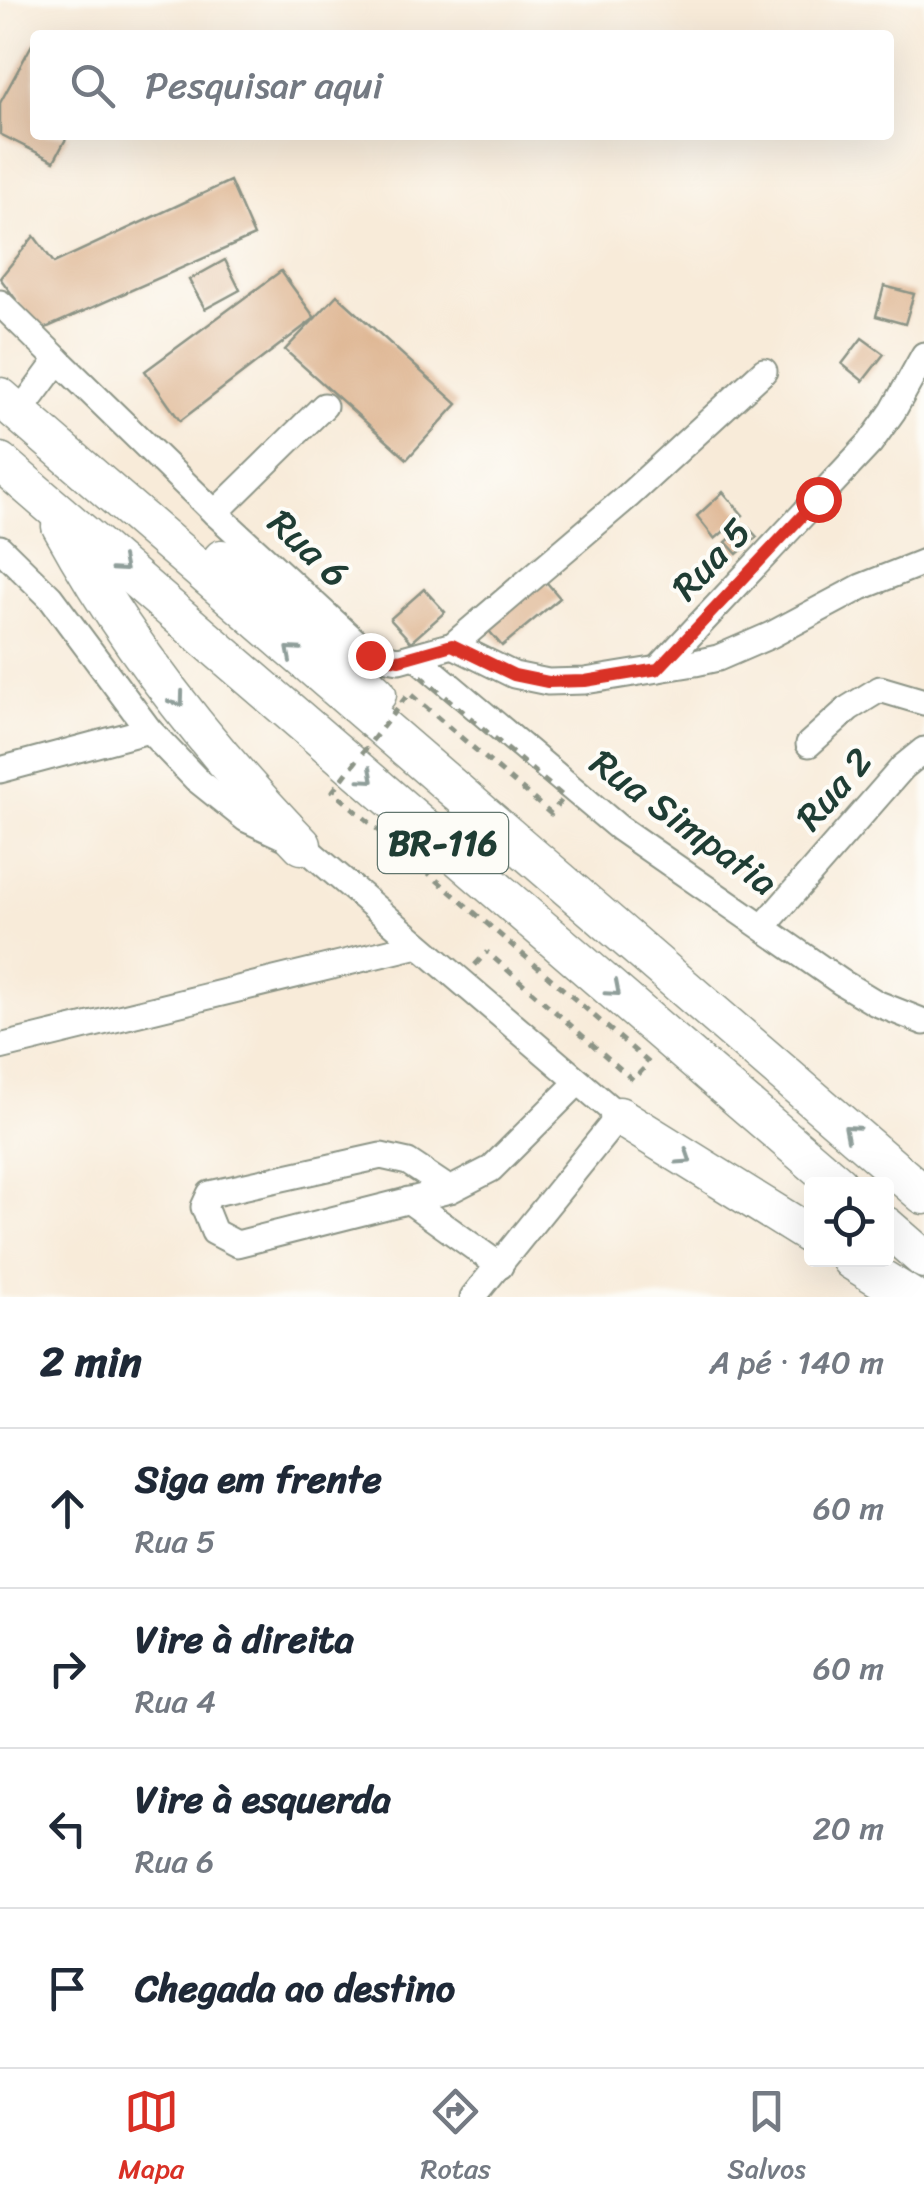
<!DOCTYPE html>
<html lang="pt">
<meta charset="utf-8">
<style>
:root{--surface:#fff;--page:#f6f6f7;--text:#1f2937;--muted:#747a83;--line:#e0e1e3;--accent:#d93025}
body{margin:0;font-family:Sriracha,sans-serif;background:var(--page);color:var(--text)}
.controls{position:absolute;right:30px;bottom:30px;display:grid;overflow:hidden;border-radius:10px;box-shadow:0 10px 40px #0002}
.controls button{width:90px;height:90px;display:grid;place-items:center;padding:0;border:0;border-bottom:2px solid var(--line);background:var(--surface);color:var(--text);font:50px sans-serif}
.stop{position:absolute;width:30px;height:30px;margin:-22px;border:8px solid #d93025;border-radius:50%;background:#fff}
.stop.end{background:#d93025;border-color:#fff;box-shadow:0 2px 10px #0008}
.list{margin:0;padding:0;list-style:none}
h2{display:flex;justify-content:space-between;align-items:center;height:130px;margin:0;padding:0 40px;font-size:42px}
h2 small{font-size:32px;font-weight:400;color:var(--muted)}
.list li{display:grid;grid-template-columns:65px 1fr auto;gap:30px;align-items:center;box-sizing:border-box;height:160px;padding:0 40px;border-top:2px solid var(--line)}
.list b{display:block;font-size:38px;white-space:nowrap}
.list p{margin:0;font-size:32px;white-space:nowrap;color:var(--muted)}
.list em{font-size:32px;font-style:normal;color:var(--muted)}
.icon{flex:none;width:55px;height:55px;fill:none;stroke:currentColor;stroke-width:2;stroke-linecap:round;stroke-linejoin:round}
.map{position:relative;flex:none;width:924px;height:1297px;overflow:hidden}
.search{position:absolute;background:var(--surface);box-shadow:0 10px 40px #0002;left:30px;right:30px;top:30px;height:110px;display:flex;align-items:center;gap:25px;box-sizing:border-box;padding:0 35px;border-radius:10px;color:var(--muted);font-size:38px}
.sheet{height:770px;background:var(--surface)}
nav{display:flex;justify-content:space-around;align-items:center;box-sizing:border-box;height:140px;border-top:2px solid var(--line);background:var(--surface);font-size:28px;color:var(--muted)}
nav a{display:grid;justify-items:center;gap:5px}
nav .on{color:var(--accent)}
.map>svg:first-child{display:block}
</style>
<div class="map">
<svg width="924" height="1297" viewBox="0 0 924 1297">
<rect width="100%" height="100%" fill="#fdfcf7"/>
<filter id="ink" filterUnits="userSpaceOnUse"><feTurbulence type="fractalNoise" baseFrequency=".01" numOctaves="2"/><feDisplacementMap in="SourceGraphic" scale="20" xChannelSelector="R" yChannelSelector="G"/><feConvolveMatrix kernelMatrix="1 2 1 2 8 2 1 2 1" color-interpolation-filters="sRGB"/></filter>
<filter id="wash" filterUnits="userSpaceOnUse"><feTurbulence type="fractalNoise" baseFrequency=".0048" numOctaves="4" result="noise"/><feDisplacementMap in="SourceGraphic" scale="40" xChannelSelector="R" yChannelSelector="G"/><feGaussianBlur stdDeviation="2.25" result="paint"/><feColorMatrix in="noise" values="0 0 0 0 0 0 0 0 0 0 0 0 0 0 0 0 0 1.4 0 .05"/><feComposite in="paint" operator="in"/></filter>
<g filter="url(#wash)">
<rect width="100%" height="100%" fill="#f8ebd9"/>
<g id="blocks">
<g fill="#dfb794">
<polygon points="35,39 35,135 68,135 54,161 0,134 0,103"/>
<polygon points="230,181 254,236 39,331 0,278 34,236 54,263"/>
<polygon points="225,260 240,290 205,309 189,280"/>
<polygon points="281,271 315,318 180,421 145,371"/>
<polygon points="884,286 914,294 905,324 876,316"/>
<polygon points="337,295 457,404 407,459 285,350"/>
<polygon points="862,338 884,354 863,381 842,364"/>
<polygon points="723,492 743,515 715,539 697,516"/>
<polygon points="746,525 757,537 737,554 726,542"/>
<polygon points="542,577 560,598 502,646 484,625"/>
<polygon points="424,589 445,612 411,642 390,619"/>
</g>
</g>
</g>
<g filter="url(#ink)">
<use href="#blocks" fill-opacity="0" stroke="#8c9486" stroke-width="2.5"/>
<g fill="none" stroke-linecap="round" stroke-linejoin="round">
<g stroke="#8c9486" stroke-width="29">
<g id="minor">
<polyline points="0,303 58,360"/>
<polyline points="19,413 58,360 215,513 370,655 399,660 453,645 628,496 764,371"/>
<polyline points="215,513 324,406"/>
<polyline points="0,548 50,597 149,730 196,779 246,819 302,845 619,1116 473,1297"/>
<polyline points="453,645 514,675 548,682 585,681 695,663 718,658 771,635 861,587 924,562"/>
<polyline points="416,657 619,828 841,982 876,1003 924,1022"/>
<polyline points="658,669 870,443 893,411 924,355"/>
<polyline points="809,744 849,708 880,689 924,702"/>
<polyline points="0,770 149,730"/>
<polyline points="764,926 903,767 924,750"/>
<polyline points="0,1047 418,945"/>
<polyline points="450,1190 408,1162 381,1156 210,1194 204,1207 214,1232 237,1244 450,1190 491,1169 577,1083"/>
<polyline points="408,1200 500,1266"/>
</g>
</g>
<g stroke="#8c9486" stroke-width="41">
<g id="highway">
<polyline points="0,397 924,1195"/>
<polyline points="0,462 838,1184"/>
<path d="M61 526C125 643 210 750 302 845"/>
<polyline points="222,559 307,627 377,694"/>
<polyline points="619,1116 812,1236"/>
<polyline points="886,1226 924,1259"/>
<polyline points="851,1260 911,1297"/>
</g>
</g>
<polyline stroke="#8c9486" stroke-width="5" stroke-dasharray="8 8" stroke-linecap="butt" points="475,965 487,952"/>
<use href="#minor" stroke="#fff" stroke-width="25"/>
<use href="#highway" stroke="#fff" stroke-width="38"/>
<polyline stroke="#8c9486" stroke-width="5" stroke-dasharray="8 8" stroke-linecap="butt" points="421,676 564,797 551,814 409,693 333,791 649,1063 633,1080 487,952"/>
</g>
<defs><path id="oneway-chevron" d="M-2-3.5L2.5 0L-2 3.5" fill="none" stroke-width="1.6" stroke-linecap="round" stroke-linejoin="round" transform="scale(2.5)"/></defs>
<g stroke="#8f9e9a">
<use href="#oneway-chevron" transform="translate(121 566) rotate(41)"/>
<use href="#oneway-chevron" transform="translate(292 652) rotate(-139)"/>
<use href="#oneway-chevron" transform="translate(178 700) rotate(54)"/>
<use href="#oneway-chevron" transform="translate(368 777) rotate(41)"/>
<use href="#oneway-chevron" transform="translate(614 990) rotate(41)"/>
<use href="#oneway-chevron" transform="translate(850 1131) rotate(-139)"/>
<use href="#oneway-chevron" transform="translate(685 1158) rotate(33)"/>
</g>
</g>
<g fill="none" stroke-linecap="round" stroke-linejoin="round" filter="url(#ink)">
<polyline stroke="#d93025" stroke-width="12" points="370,655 399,660 452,645 514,675 548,682 585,681 658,669 818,499"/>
</g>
<g text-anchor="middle" stroke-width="8" stroke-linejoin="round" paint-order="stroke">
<rect fill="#fdfcf7" stroke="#62766e" stroke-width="2.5" x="378" y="813" width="130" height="60" rx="8"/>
<g font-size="35" font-weight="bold" fill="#1f3d34">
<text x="443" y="855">BR-116</text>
</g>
<g font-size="38" fill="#1f3d34" stroke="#fdfcf7">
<text transform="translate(309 548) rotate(43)" y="13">Rua 6</text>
<text transform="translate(711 559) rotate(-47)" y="13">Rua 5</text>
<text transform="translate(834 789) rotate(-49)" y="13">Rua 2</text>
<text transform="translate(684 822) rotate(36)" y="13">Rua Simpatia</text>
</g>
</g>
</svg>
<div class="controls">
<button><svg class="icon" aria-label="locate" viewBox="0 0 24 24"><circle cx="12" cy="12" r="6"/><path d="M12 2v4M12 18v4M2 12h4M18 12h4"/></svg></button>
</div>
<div class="stop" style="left:818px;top:499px"></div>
<div class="stop end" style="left:370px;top:655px"></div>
<div class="search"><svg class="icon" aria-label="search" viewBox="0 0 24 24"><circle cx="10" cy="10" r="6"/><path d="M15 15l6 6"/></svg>Pesquisar aqui</div>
</div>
<section class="sheet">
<h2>2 min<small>A pé · 140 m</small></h2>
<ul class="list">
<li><svg class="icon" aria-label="ahead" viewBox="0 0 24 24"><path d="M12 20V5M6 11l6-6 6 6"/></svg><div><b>Siga em frente</b><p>Rua 5</p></div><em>60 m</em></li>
<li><svg class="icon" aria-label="right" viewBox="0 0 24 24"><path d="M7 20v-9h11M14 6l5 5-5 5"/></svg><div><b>Vire à direita</b><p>Rua 4</p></div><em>60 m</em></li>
<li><svg class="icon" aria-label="left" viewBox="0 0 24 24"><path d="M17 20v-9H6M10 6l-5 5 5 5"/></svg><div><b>Vire à esquerda</b><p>Rua 6</p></div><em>20 m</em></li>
<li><svg class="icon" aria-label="arrive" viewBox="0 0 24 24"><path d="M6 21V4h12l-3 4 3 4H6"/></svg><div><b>Chegada ao destino</b></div></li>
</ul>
</section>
<nav>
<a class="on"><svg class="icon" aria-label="map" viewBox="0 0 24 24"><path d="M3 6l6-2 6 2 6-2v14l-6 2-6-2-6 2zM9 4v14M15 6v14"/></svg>Mapa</a>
<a><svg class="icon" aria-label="directions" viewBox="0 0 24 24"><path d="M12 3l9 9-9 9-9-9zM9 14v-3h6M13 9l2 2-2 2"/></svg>Rotas</a>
<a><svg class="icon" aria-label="saved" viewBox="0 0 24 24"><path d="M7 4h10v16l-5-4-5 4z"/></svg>Salvos</a>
</nav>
